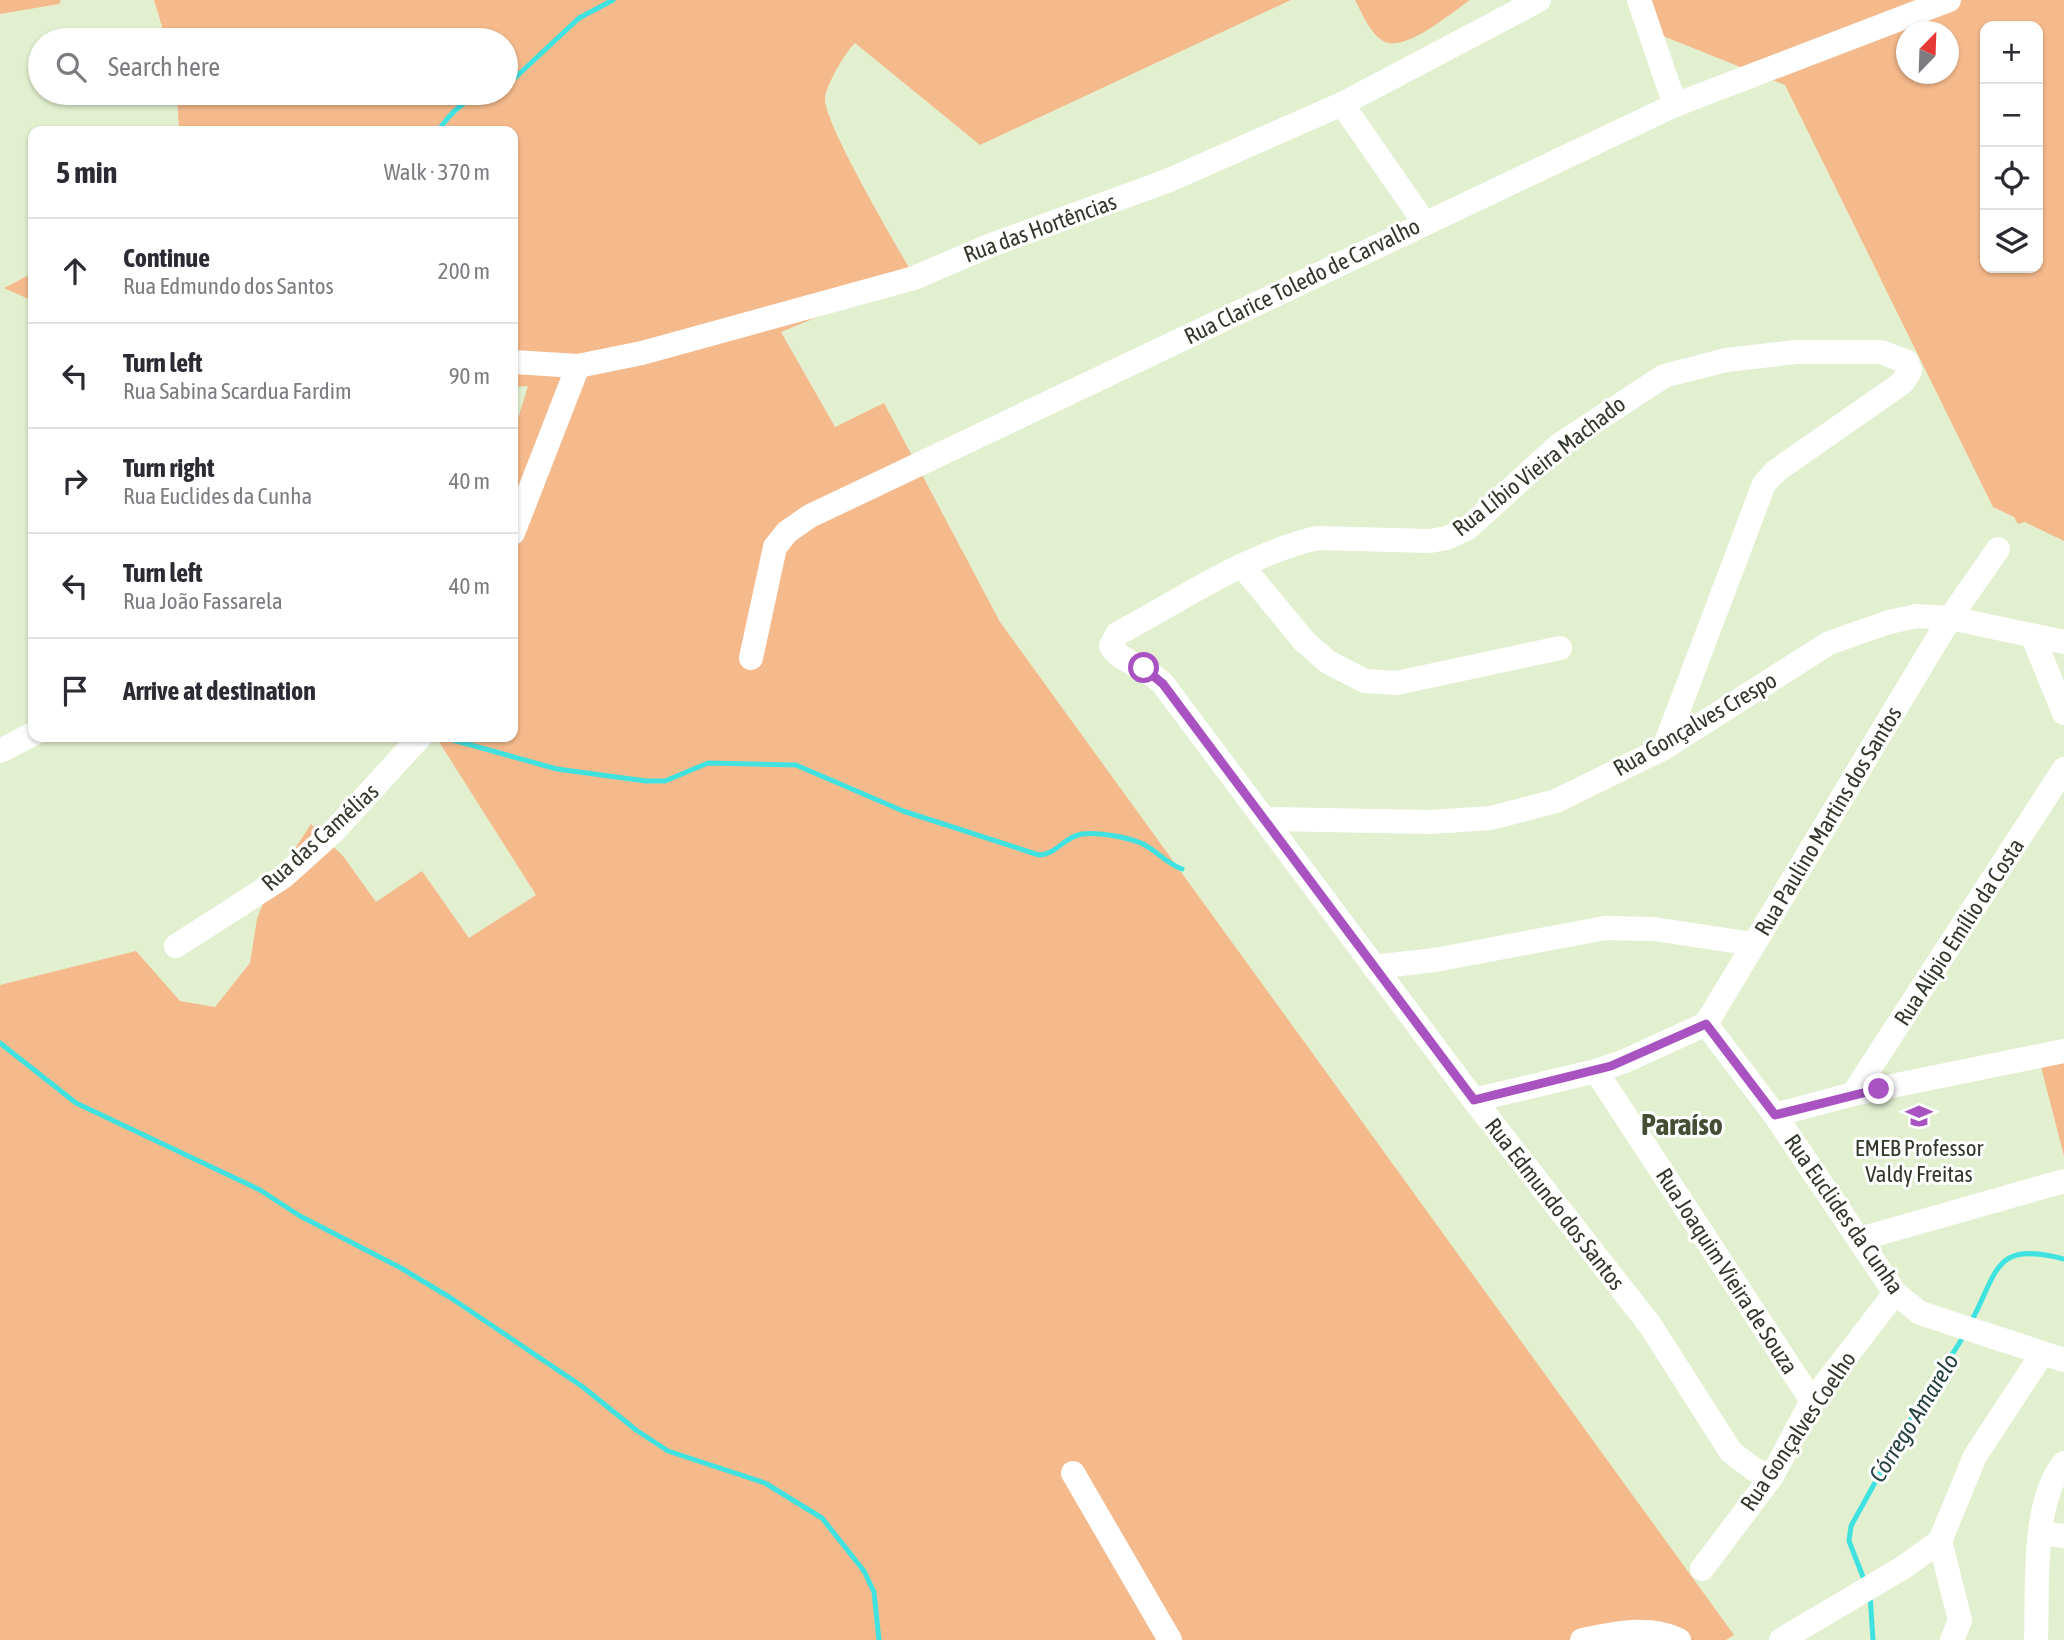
<!DOCTYPE html>
<meta charset="utf-8">
<style>
:root{--surface:#fff;--page:#f2f2f3;--text:#2b2b33;--muted:#7c7c81;--line:#e1e1e2}
body{margin:0;font-family:"Asap Condensed",sans-serif;background:var(--page);color:var(--text)}
.controls{position:absolute;right:21px;top:21px;display:grid;overflow:hidden;border-radius:14px;box-shadow:0 2px 5px #0004}
.controls button{width:63px;height:63px;display:grid;place-items:center;padding:0;border:0;border-bottom:2px solid var(--line);background:var(--surface);color:var(--text);font:35px sans-serif}
.compass{position:absolute;left:1896px;top:21px;width:63px;height:63px;border-radius:50%;background:var(--surface);box-shadow:0 2px 5px #0004;rotate:23deg}
.stop{position:absolute;width:21px;height:21px;margin:-16px;border:5px solid #a953c2;border-radius:50%;background:#fff}
.stop.end{background:#a953c2;border-color:#fff;box-shadow:0 2px 7px #0008}
.list{margin:0;padding:0;list-style:none}
h2{display:flex;justify-content:space-between;align-items:center;height:91px;margin:0;padding:0 28px;font-size:30px}
h2 small{font-size:23px;font-weight:400;color:var(--muted)}
.list li{display:grid;grid-template-columns:46px 1fr auto;gap:21px;align-items:center;box-sizing:border-box;height:105px;padding:0 28px;border-top:2px solid var(--line)}
.list b{display:block;font-size:26px;white-space:nowrap}
.list p{margin:0;font-size:23px;white-space:nowrap;color:var(--muted)}
.list em{font-size:23px;font-style:normal;color:var(--muted)}
.icon{flex:none;width:38px;height:38px;fill:none;stroke:currentColor;stroke-width:2;stroke-linecap:round;stroke-linejoin:round}
.map{position:relative;flex:none;width:2064px;height:1640px;overflow:hidden}
.search{position:absolute;background:var(--surface);box-shadow:0 2px 5px #0004;left:28px;top:28px;width:490px;height:77px;display:flex;align-items:center;gap:18px;box-sizing:border-box;padding:0 24px;border-radius:38px;color:var(--muted);font-size:26px}
.panel{position:absolute;background:var(--surface);box-shadow:0 2px 5px #0004;left:28px;top:126px;width:490px;height:616px;border-radius:14px}
.map>svg:first-child{display:block}
</style>
<div class="map">
<svg width="2064" height="1640" viewBox="0 0 2064 1640">
<rect width="100%" height="100%" fill="#e3f0d0"/>
<g fill="#f5ba8c" fill-rule="evenodd">
<polygon points="0,0 61,0 59,4 0,14"/>
<path d="M154 0H1291L980 145 855 43C846 51 825 87 825 99 825 126 898 247 914 277L781 332 835 427 884 403 1000 622 1734 1635 1726 1640H0V985L136 951 180 1001 215 1007 250 963 257 919 269 888 311 824 343 856 376 902 422 871 469 938 536 895 436 737H513V435L528 386 513 387V131H179L177 93H506V40H166Z"/>
<path d="M1355 0H1470C1452 12 1404 54 1383 41 1370 33 1362 13 1355 0Z"/>
<path d="M1648 0H2064V541L2025 522 2018 524 2014 517 1993 507 1785 85 1658 34ZM1985 26H2038V268H1985ZM1906 32H1948V74H1906Z"/>
<polygon points="33,273 33,301 4,288"/>
<polygon points="2064,1060 2064,1156 2040,1063"/>
</g>
<g fill="none" stroke-linecap="round" stroke-linejoin="round">
<g stroke="#40e2df" stroke-width="5">
<polyline points="506,82 517,76 579,18 613,0"/>
<path d="M438 131C451 112 462 102 484 93"/>
<path d="M442 737 557 769 646 781H665L708 763 796 765 903 811 1039 855C1056 855 1065 836 1082 834 1098 832 1126 837 1141 843 1156 850 1166 863 1182 869"/>
<polyline points="0,1043 76,1103 260,1190 300,1216 401,1268 451,1298 583,1387 636,1430 668,1451 765,1483 822,1518 864,1571 874,1592 879,1640"/>
<path d="M1971 1322C1999 1269 1994 1241 2064 1259"/>
<polyline points="1865,1582 1849,1541 1851,1526 1903,1432 1965,1334"/>
<polyline points="1870,1594 1873,1640"/>
</g>
<g stroke="#fff" stroke-width="24">
<polyline points="1639,0 1675,105"/>
<polyline points="1342,104 1424,222"/>
<polyline points="513,362 578,366 642,353 914,278 991,245 1167,181 1342,104 1539,0"/>
<polyline points="513,533 578,366"/>
<polyline points="1243,567 1304,641 1328,662 1365,681 1397,683 1560,648"/>
<polyline points="2033,637 2064,713"/>
<polyline points="751,658 775,547 787,532 810,516 1675,105 1949,0"/>
<path d="M1664 748 1764 484 1776 471 1902 383 1910 371 1907 362 1881 352H1796L1726 360 1664 376 1559 445 1468 528 1447 538 1430 541 1317 538C1247 554 1181 600 1117 634L1111 646C1117 660 1150 669 1163 684L1474 1100 1650 1325 1731 1452 1755 1470 1772 1476"/>
<polyline points="0,751 33,734"/>
<polyline points="1266,819 1431,822 1491,818 1556,801 1664,748 1829,643 1889,622 1917,616 1950,618 2064,642"/>
<polyline points="176,946 283,877 333,832 420,737"/>
<polyline points="1374,967 1435,960 1605,928 1654,929 1753,944"/>
<polyline points="1706,1024 1950,618 1998,549"/>
<polyline points="1706,1024 1775,1115 1895,1293 1920,1313 2064,1360"/>
<polyline points="1596,1071 1812,1401"/>
<polyline points="1853,1094 2064,769"/>
<polyline points="1474,1100 1596,1071 1625,1061 1706,1024"/>
<polyline points="1775,1115 1853,1094 2064,1051"/>
<polyline points="1860,1239 2064,1181"/>
<polyline points="1073,1473 1170,1640"/>
<polyline points="2040,1533 2064,1536"/>
<polyline points="1940,1541 1960,1620 1952,1640"/>
<polyline points="1702,1569 1772,1476 1812,1401 1895,1293"/>
<path d="M1582 1640C1615 1634 1647 1625 1679 1640"/>
<polyline points="1781,1640 1904,1567 1940,1541 1975,1456 2042,1354"/>
<path d="M2036 1640C2038 1590 2031 1502 2064 1463"/>
</g>
</g>
<g fill="none" stroke-linecap="round" stroke-linejoin="round">
<polyline stroke="#a953c2" stroke-width="9" points="1144,668 1163,684 1474,1100 1611,1066 1706,1024 1775,1115 1879,1089"/>
</g>
<defs>
<g id="school-bare" transform="scale(2.1)"><path d="M0-5L7-2L0 1L-7-2ZM-4 1L0 2.5L4 1V4Q0 6-4 4Z" fill="#a953c2" stroke="#fff" stroke-width="2.5" paint-order="stroke"/></g>
</defs>
<g fill-rule="evenodd">
<use href="#school-bare" x="1919" y="1116"/>
</g>
<g text-anchor="middle" stroke-width="6" stroke-linejoin="round" paint-order="stroke">
<g font-size="23" fill="#33382c" stroke="#fff">
<text transform="translate(1040 228) rotate(-20)" y="8">Rua das Hortências</text>
<text transform="translate(1302 281) rotate(-26)" y="8">Rua Clarice Toledo de Carvalho</text>
<text transform="translate(1539 466) rotate(-38)" y="8">Rua Líbio Vieira Machado</text>
<text transform="translate(1695 724) rotate(-30)" y="8">Rua Gonçalves Crespo</text>
<text transform="translate(1828 821) rotate(-59)" y="8">Rua Paulino Martins dos Santos</text>
<text transform="translate(320 837) rotate(-42)" y="8">Rua das Camélias</text>
<text transform="translate(1959 932) rotate(-57)" y="8">Rua Alípio Emílio da Costa</text>
<text transform="translate(1555 1204) rotate(52)" y="8">Rua Edmundo dos Santos</text>
<text transform="translate(1844 1214) rotate(55)" y="8">Rua Euclides da Cunha</text>
<text transform="translate(1727 1271) rotate(57)" y="8">Rua Joaquim Vieira de Souza</text>
<text transform="translate(1798 1431) rotate(-56)" y="8">Rua Gonçalves Coelho</text>
</g>
<g font-size="23" fill="#33382c" stroke="#fff">
<text x="1919" y="1156">EMEB Professor<tspan x="1919" dy="26">Valdy Freitas</tspan></text>
</g>
<g font-size="24" font-style="italic" fill="#284241" stroke="#fff">
<text transform="translate(1914 1418) rotate(-58)" y="8">Córrego Amarelo</text>
</g>
<g font-size="30" font-weight="bold" fill="#444e34" stroke="#fff">
<text x="1682" y="1135">Paraíso</text>
</g>
</g>
</svg>
<div class="controls">
<button>+</button>
<button>−</button>
<button><svg class="icon" aria-label="locate" viewBox="0 0 24 24"><circle cx="12" cy="12" r="6"/><path d="M12 2v4M12 18v4M2 12h4M18 12h4"/></svg></button>
<button><svg class="icon" aria-label="layers" viewBox="0 0 24 24"><path d="M12 4l9 5-9 5-9-5zM3 14l9 5 9-5"/></svg></button>
</div>
<svg class="compass" viewBox="-18 -18 36 36"><path d="M0-13l5 13h-10z" fill="#e53935"/><path d="M0 13l5-13h-10z" fill="#7c7c81"/></svg>
<div class="stop" style="left:1144px;top:668px"></div>
<div class="stop end" style="left:1879px;top:1089px"></div>
<div class="search"><svg class="icon" aria-label="search" viewBox="0 0 24 24"><circle cx="10" cy="10" r="6"/><path d="M15 15l6 6"/></svg>Search here</div>
<section class="panel">
<h2>5 min<small>Walk · 370 m</small></h2>
<ul class="list">
<li><svg class="icon" aria-label="ahead" viewBox="0 0 24 24"><path d="M12 20V5M6 11l6-6 6 6"/></svg><div><b>Continue</b><p>Rua Edmundo dos Santos</p></div><em>200 m</em></li>
<li><svg class="icon" aria-label="left" viewBox="0 0 24 24"><path d="M17 20v-9H6M10 6l-5 5 5 5"/></svg><div><b>Turn left</b><p>Rua Sabina Scardua Fardim</p></div><em>90 m</em></li>
<li><svg class="icon" aria-label="right" viewBox="0 0 24 24"><path d="M7 20v-9h11M14 6l5 5-5 5"/></svg><div><b>Turn right</b><p>Rua Euclides da Cunha</p></div><em>40 m</em></li>
<li><svg class="icon" aria-label="left" viewBox="0 0 24 24"><path d="M17 20v-9H6M10 6l-5 5 5 5"/></svg><div><b>Turn left</b><p>Rua João Fassarela</p></div><em>40 m</em></li>
<li><svg class="icon" aria-label="arrive" viewBox="0 0 24 24"><path d="M6 21V4h12l-3 4 3 4H6"/></svg><div><b>Arrive at destination</b></div></li>
</ul>
</section>
</div>
